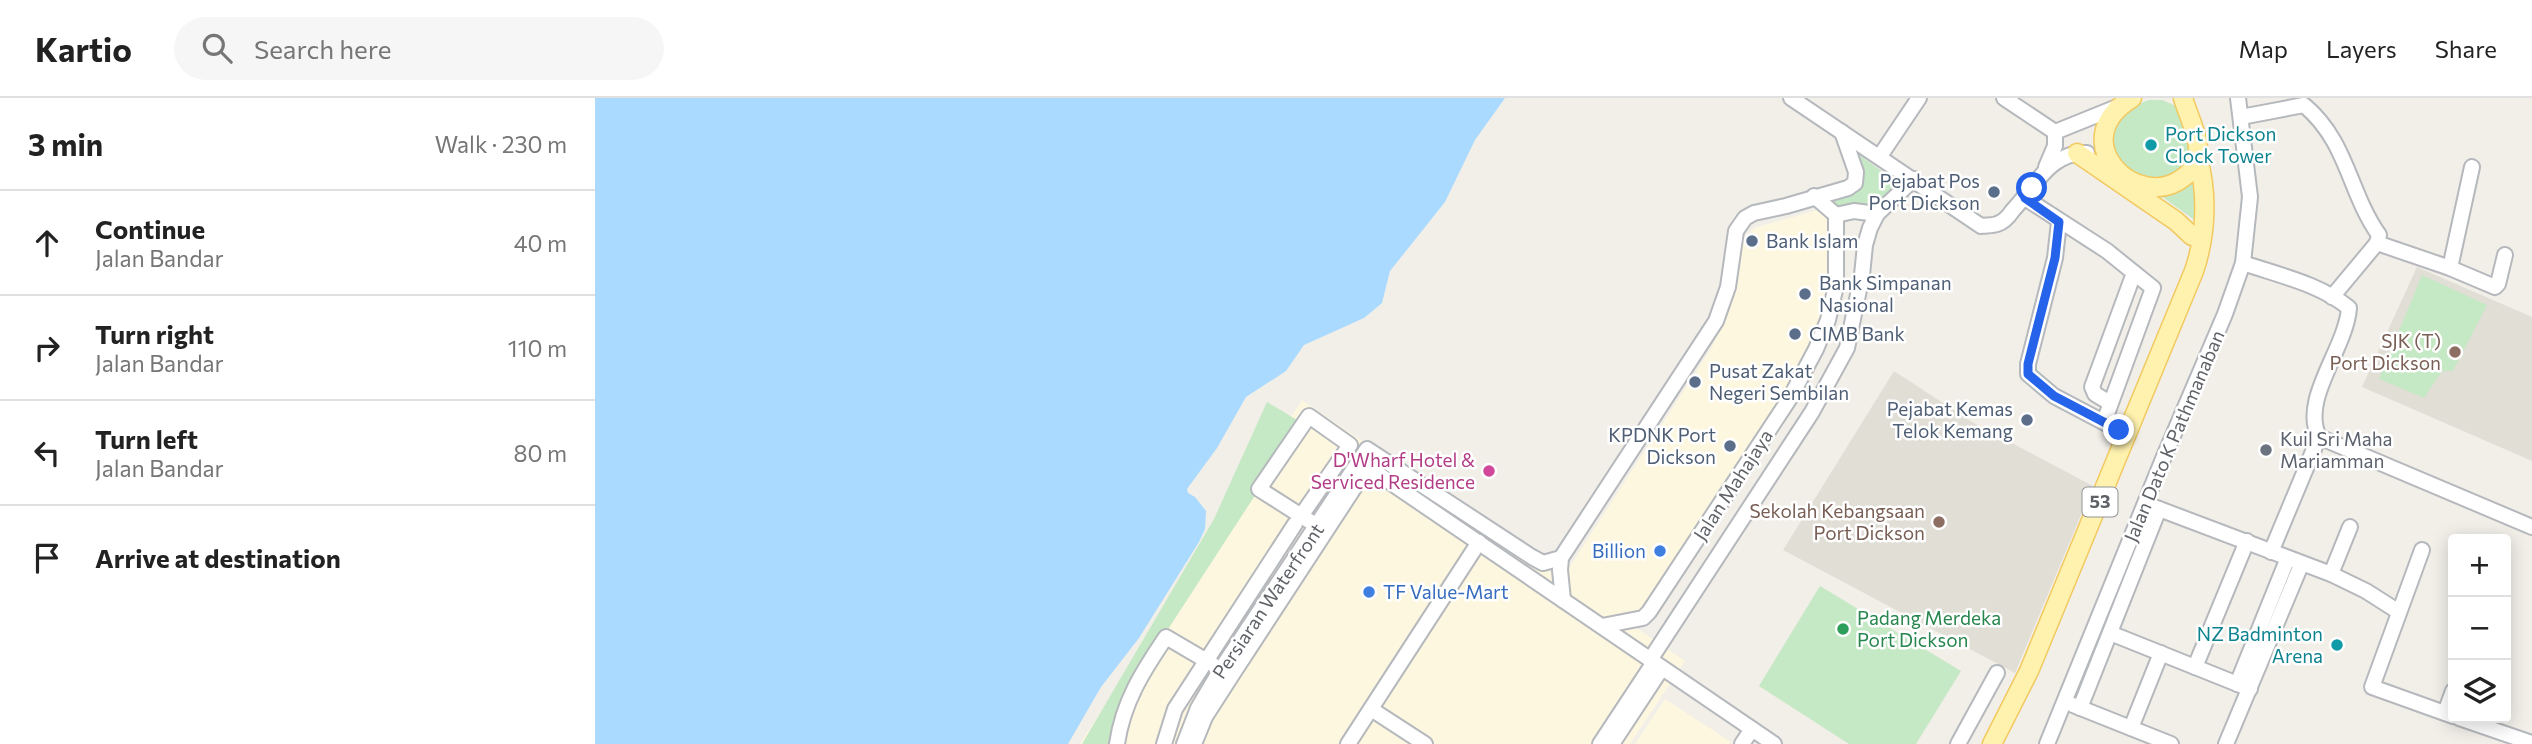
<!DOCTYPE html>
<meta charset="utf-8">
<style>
:root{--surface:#fff;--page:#f6f6f6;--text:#222;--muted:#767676;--line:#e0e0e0}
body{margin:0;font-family:Commissioner,sans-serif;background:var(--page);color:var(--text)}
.controls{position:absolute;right:21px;bottom:21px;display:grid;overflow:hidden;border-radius:7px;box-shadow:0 4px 18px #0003}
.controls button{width:63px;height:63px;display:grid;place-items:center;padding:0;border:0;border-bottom:2px solid var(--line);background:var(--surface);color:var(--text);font:35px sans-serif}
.stop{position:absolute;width:21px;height:21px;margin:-16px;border:5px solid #2563eb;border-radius:50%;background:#fff}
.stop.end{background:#2563eb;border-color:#fff;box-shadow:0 2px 7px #0008}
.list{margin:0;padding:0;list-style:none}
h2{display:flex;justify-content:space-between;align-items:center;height:91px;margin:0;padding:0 28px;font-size:30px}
h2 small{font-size:23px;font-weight:400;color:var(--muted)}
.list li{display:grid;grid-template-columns:46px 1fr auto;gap:21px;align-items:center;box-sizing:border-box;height:105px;padding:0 28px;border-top:2px solid var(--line)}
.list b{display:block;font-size:26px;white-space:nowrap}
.list p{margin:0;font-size:23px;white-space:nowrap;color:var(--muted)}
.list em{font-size:23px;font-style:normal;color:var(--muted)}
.icon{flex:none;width:38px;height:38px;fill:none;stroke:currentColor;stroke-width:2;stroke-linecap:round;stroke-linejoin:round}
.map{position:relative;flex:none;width:1937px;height:646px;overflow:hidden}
header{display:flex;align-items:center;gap:42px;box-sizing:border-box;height:98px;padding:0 35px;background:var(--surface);border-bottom:2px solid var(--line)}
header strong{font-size:33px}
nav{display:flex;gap:38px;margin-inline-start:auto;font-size:24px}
.search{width:490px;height:63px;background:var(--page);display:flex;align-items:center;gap:18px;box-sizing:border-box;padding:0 24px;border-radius:38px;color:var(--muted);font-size:26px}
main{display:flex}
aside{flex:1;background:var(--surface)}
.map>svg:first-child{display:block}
</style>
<header>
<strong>Kartio</strong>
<div class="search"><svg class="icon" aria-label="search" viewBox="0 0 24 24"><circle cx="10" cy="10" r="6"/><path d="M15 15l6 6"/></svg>Search here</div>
<nav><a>Map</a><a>Layers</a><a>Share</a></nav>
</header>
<main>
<aside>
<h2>3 min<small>Walk · 230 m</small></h2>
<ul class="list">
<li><svg class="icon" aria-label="ahead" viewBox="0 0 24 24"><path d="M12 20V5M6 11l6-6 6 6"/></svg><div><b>Continue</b><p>Jalan Bandar</p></div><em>40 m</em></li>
<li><svg class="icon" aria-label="right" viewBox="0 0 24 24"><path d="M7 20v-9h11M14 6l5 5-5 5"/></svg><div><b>Turn right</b><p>Jalan Bandar</p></div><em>110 m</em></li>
<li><svg class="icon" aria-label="left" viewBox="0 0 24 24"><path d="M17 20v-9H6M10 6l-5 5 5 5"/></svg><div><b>Turn left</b><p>Jalan Bandar</p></div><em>80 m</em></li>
<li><svg class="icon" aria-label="arrive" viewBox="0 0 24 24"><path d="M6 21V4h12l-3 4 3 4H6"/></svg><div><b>Arrive at destination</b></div></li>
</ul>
</aside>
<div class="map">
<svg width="1937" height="646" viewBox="0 0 1937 646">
<rect width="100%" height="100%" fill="#f1efe8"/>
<g fill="#fef7e0">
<polygon points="1226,111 1237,117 1237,180 1228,223 1209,270 1049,517 1025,519 1090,563 1035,646 485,646 707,302 974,484 972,473 1117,249 1132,217 1142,187 1148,145 1159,130"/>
<polygon points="1070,601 1136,644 1134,646 1040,646"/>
</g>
<g fill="#e1ded6">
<polygon points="1822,169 1937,219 1937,363 1767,289"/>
<polygon points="1299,273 1379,325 1498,388 1420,575 1188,452"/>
</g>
<g fill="#c5e8c5">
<polygon points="1554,2 1567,2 1583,9 1595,59 1594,66 1577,80 1547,82 1527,68 1515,44 1516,33 1536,9"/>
<polygon points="1259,53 1304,86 1284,104 1278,106 1238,108 1233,103 1258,90"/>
<polygon points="1601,78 1601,123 1562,95"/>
<polygon points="1827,177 1892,207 1858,273 1847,273 1829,300 1784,281"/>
<polygon points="672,304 707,325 544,576 521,646 487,646 619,421"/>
<polygon points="1225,488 1366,573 1321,646 1254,646 1164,588"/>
</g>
<polygon fill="#aadaff" points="0,0 910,0 880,42 850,104 795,173 787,205 769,220 709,247 691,273 651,299 622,350 592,391 593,395 600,399 611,413 610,431 604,444 544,540 506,589 473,646 0,646"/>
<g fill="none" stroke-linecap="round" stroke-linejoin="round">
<g stroke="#b5b8bc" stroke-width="18">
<g id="minor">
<path d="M1196 0 1386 128C1391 127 1397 128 1402 126 1409 124 1414 118 1418 112 1440 89 1455 53 1492 55"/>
<polyline points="1409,0 1460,34"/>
<path d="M1646 19 1709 7C1753 44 1753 93 1784 137L1782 145"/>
<polyline points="1460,34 1522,9"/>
<polyline points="1285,58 1324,0"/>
<polyline points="1451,69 1460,48 1460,34"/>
<polyline points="1430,100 1512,153 1558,190 1509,324"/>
<polyline points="1241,117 1259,113 1282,116"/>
<polyline points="1464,124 1460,160 1433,266 1433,276 1459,298 1533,337"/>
<path d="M1648 165C1683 177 1725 186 1754 210 1751 251 1705 301 1724 339L1937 429"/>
<polyline points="1855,170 1877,69"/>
<polyline points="1737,199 1782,145 1855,170 1900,189 1903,186 1910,157"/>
<polyline points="1515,305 1500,296 1497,289 1539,175"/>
<polyline points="764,363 1179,646"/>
<polyline points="1551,406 1736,476 1771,493 1804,514"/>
<polyline points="706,418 755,347 714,318 664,391 730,433"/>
<polyline points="1827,452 1777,589 1858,618"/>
<polyline points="1676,454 1724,339"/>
<polyline points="1736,476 1755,429"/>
<polyline points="968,502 965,472 966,460 1121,223 1133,189 1141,133 1150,120 1159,115 1191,108 1253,90 1260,85 1261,74 1247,34"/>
<polyline points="1007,528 1048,520 1054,514 1195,300 1221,251 1233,222 1241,188 1241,117 1219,98"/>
<polyline points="1515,535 1655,591"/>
<polyline points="1055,562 1217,314 1252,250 1267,177 1270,147 1275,130 1282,116 1319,81"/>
<polyline points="1600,569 1652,443"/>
<polyline points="1642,586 1692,462"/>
<polyline points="1478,607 1576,646"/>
<polyline points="1485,610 1564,411"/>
<polyline points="776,611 830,646"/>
<polyline points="1850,615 1858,593"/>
<polyline points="1864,620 1934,644"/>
<polyline points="1536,630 1566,555"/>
<path d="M522 646C528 604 548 573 571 539L617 566"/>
<polyline points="569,646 580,611 700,426"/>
<polyline points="589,646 603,610 626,571 772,351 937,459 948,465 966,460"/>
<polyline points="599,646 610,619 637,577 778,361"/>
<polyline points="753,646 884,444"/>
<polyline points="1005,646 1059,564"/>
<polyline points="1017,646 1067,570"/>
<polyline points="1147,646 1157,631"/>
<polyline points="1363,646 1402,575"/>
<polyline points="1452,646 1568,361 1630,216 1648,165 1655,99 1643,0"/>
<polyline points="1631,646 1706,467"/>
</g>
</g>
<g stroke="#f2c960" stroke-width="21">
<g id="major">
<path d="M1537 0C1467 43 1543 116 1589 79 1596 74 1602 66 1603 57 1605 40 1593 17 1588 0"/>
<polyline points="1482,55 1581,123 1597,138"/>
<path d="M1397 646 1434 573 1599 173C1611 138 1613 96 1603 61"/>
</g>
</g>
<use href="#minor" stroke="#fff" stroke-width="14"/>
<use href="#major" stroke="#fff2af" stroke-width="18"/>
</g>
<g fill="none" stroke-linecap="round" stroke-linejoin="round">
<polyline stroke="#2563eb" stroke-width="9" points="1437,90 1430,100 1464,124 1460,160 1433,266 1433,276 1459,298 1524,332"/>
</g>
<g fill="#0f9aa8" stroke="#fff" stroke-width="2.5">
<circle cx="1556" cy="47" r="7"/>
<circle cx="1742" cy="547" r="7"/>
</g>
<g fill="#5c6f8a" stroke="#fff" stroke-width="2.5">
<circle cx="1399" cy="94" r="7"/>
<circle cx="1157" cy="143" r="7"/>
<circle cx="1210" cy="196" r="7"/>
<circle cx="1200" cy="236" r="7"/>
<circle cx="1100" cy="284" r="7"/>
<circle cx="1432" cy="322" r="7"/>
<circle cx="1135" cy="348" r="7"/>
</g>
<g fill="#8d6e63" stroke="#fff" stroke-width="2.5">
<circle cx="1860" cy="254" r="7"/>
<circle cx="1344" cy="424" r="7"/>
</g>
<circle fill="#6b7280" stroke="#fff" stroke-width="2.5" cx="1671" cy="352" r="7"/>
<circle fill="#d1479c" stroke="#fff" stroke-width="2.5" cx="894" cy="373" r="7"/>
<g fill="#3f7fe0" stroke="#fff" stroke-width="2.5">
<circle cx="1065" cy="453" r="7"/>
<circle cx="774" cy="494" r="7"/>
</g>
<circle fill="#2e9e5b" stroke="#fff" stroke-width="2.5" cx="1248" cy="531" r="7"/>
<g text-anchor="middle" stroke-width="5" stroke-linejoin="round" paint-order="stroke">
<rect fill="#fff" stroke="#8f9295" stroke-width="2" x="1487.5" y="389.5" width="35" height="29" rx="5"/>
<g font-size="18" font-weight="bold" fill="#5f6368">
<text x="1505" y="410">53</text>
</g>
<g font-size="19" fill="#0d838f" stroke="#fff" text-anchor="start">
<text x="1570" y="43">Port Dickson<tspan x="1570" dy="22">Clock Tower</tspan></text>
<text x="1728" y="543" text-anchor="end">NZ Badminton<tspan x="1728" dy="22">Arena</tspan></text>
</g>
<g font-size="19" fill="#4e5e75" stroke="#fff" text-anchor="start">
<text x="1385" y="90" text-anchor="end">Pejabat Pos<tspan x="1385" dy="22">Port Dickson</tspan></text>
<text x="1171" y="150">Bank Islam</text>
<text x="1224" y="192">Bank Simpanan<tspan x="1224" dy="22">Nasional</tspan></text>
<text x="1214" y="243">CIMB Bank</text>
<text x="1114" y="280">Pusat Zakat<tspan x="1114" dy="22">Negeri Sembilan</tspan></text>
<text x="1418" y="318" text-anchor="end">Pejabat Kemas<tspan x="1418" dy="22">Telok Kemang</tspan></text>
<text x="1121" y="344" text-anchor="end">KPDNK Port<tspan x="1121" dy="22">Dickson</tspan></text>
</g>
<g font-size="19" fill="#785e54" stroke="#fff" text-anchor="end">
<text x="1846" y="250">SJK (T)<tspan x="1846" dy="22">Port Dickson</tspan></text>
<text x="1330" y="420">Sekolah Kebangsaan<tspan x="1330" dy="22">Port Dickson</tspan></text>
</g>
<g font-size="19" fill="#5f6368" stroke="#fff">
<text transform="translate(1579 338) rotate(-67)" y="7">Jalan Dato K Pathmanaban</text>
<text transform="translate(1138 387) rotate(-57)" y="7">Jalan Mahajaya</text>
<text transform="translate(673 503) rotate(-56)" y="7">Persiaran Waterfront</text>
</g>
<g font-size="19" fill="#5b616d" stroke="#fff" text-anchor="start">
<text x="1685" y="348">Kuil Sri Maha<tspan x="1685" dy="22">Mariamman</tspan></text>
</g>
<g font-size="19" fill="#b23c85" stroke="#fff" text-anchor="end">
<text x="880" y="369">D'Wharf Hotel &amp;<tspan x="880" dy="22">Serviced Residence</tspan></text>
</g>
<g font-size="19" fill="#366cbe" stroke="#fff" text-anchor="end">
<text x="1051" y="460">Billion</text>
<text x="788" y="501" text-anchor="start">TF Value-Mart</text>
</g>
<g font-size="19" fill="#27864d" stroke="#fff" text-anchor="start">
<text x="1262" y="527">Padang Merdeka<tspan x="1262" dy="22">Port Dickson</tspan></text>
</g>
</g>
</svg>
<div class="controls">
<button>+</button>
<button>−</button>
<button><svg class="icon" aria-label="layers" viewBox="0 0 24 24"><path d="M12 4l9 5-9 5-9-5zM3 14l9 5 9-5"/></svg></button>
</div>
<div class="stop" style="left:1437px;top:90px"></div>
<div class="stop end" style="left:1524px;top:332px"></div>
</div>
</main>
